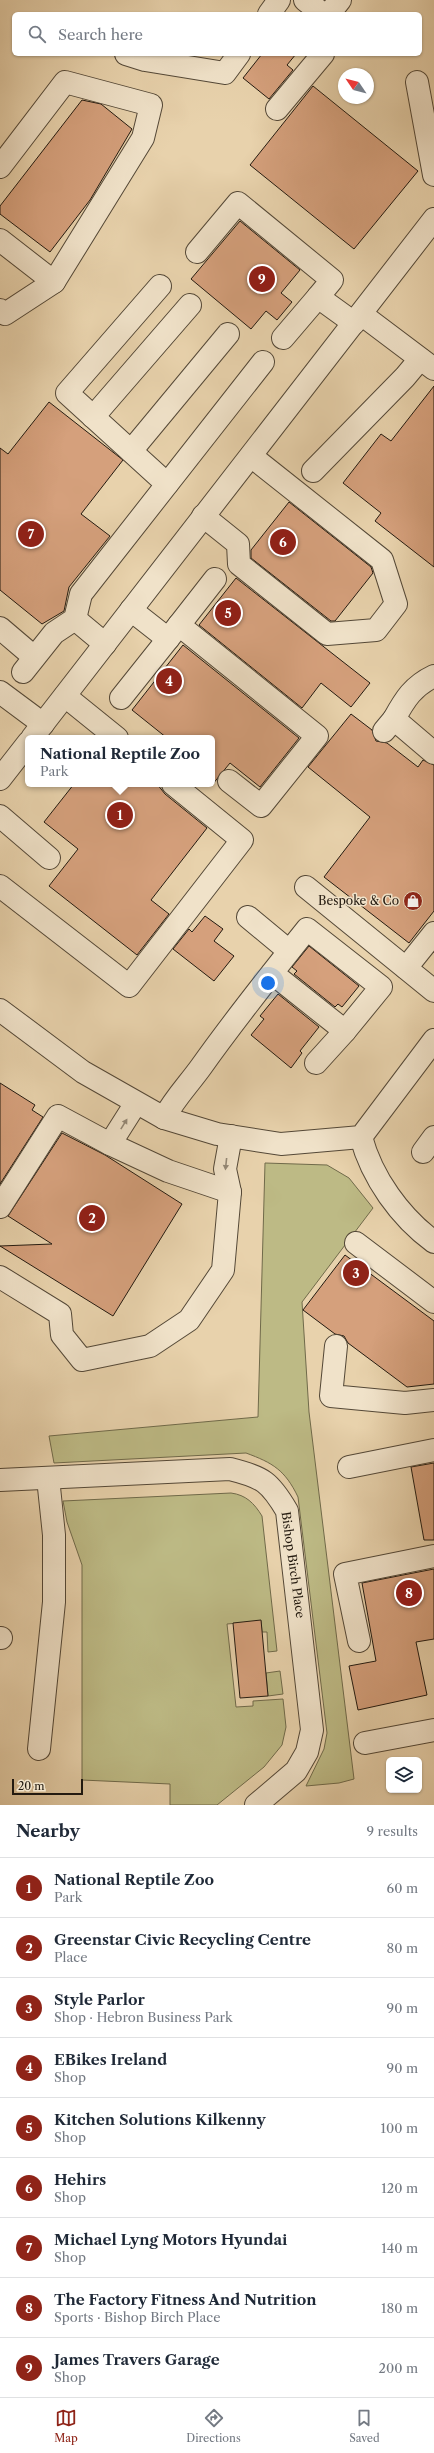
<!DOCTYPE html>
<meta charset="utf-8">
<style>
:root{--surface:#fff;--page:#f2f2f3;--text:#1f2937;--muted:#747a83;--line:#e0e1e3;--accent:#8f2418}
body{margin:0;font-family:"Libre Caslon Text",serif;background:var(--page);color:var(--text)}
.controls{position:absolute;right:12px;bottom:12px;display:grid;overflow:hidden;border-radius:6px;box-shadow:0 1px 3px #0004}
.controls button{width:36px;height:36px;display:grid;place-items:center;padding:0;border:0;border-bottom:1px solid var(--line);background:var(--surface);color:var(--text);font:20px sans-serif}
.compass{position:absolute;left:338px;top:68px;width:36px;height:36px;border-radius:50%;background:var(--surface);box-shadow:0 1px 3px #0004;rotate:305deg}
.scale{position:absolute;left:12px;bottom:10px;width:71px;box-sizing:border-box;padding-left:4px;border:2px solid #231a10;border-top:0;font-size:11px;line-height:14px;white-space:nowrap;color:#231a10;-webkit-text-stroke:3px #f0e2c9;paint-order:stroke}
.you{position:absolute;left:268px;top:983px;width:14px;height:14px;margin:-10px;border:3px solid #fff;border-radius:50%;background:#1a73e8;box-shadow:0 0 0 6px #1a73e833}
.badge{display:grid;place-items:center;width:26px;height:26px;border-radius:50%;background:var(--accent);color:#fff;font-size:13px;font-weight:700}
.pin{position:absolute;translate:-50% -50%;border:2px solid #fff;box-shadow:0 1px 4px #0006}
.popup{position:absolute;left:25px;top:735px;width:190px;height:52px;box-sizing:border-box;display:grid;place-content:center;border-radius:6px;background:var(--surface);filter:drop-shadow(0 1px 3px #0005);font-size:13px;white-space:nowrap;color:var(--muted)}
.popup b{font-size:15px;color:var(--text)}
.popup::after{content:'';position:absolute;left:50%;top:100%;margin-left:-8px;border:8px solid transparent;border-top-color:var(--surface)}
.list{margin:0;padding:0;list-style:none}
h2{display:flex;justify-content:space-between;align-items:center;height:52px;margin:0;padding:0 16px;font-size:17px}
h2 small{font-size:13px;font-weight:400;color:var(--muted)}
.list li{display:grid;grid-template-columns:26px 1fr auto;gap:12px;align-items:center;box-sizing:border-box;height:60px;padding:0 16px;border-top:1px solid var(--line)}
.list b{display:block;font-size:15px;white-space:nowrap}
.list p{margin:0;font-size:13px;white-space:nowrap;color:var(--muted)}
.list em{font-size:13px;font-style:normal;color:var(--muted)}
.icon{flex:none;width:22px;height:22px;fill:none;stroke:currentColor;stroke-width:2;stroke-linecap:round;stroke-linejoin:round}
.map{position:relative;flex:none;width:434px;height:1805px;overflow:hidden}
.search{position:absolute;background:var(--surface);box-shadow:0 1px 3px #0004;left:12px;right:12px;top:12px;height:44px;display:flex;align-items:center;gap:10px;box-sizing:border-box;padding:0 14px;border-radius:6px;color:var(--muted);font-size:15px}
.sheet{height:592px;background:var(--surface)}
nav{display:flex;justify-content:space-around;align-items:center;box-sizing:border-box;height:56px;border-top:1px solid var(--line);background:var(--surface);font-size:11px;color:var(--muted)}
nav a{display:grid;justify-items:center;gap:2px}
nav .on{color:var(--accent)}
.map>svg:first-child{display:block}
</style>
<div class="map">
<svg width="434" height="1805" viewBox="0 0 434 1805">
<rect width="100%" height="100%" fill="#e8d2ac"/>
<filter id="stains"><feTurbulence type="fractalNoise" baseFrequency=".005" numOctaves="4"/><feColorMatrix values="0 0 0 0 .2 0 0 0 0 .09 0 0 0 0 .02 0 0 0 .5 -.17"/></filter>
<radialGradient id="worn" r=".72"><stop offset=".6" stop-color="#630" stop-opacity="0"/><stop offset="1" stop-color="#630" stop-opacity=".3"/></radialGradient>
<g fill="#bdba85" stroke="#706a4a">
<path d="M265 1163 327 1165 349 1178 373 1208 302 1302 309 1412 354 1779 339 1783 306 1786 324 1749 327 1733 298 1497C285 1470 273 1463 246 1453L54 1463 49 1436 258 1417Z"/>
<path d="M231 1493C246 1495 254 1503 262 1516L277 1651 268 1652 267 1632H262L261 1621 227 1624 236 1707 253 1706V1701L283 1699 286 1727 282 1745 264 1767 217 1805H170V1784L82 1780V1565L67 1522 63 1501Z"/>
<polygon points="280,1671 283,1694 268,1696 266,1673"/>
</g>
<g fill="#d5a07c" stroke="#231a10">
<polygon points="262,54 296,54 287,65 293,70 269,99 243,78"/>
<polygon points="313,86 418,171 354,249 250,165"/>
<polygon points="82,100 101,104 132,129 90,200 50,252 0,214 0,206"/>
<polygon points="240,221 300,270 281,293 292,302 277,320 266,311 251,329 191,279"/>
<polygon points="434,386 434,567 375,521 381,513 343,483 381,434 391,441"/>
<polygon points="49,402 123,460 81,514 110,536 69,587 64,611 42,624 0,590 0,448 8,454"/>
<polygon points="289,502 371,567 373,573 335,621 331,621 251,558 251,550"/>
<polygon points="236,578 370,683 351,707 321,683 302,708 199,625"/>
<polygon points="183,645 299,738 260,787 230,763 212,785 212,738 167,738 132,710"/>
<polygon points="351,714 372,730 376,741 387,743 418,767 423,760 434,765 434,911 409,943 324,877 370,817 308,767"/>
<polygon points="74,784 157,784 165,794 207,828 151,900 169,914 137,955 49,886 78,849 44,822"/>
<polygon points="205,916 223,929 214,941 234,956 214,981 173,949 189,929 192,932"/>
<polygon points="309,946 359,986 342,1007 338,1004 335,1007 294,974 297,971 292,967"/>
<polygon points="278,994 319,1027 300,1051 302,1053 291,1068 251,1035 264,1019 260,1016"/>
<polygon points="0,1083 35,1105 32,1110 43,1117 0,1184"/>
<polygon points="62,1133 105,1155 182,1204 113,1316 0,1246 52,1244 8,1216"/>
<polygon points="345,1255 434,1321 434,1384 407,1387 348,1343 344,1336 335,1334 303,1310"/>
<polygon points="434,1463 434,1540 424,1540 411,1467"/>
<polygon points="434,1569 434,1639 416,1642 427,1695 358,1710 349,1666 376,1661 362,1583"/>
<polygon points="261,1620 268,1696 240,1698 233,1623"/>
</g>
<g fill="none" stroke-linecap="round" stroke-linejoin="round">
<g stroke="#544837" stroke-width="24">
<g id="minor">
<polyline points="305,0 323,14"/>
<polyline points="269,14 279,0"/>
<polyline points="329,14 340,0"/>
<polyline points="126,54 145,60 225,73 239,54"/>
<polyline points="417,82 434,175"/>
<polyline points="277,109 323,54"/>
<polyline points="0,167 65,82 151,105 143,138 54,282 5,314 0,310"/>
<polyline points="0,240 54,282"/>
<polyline points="197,252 238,203 332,280 318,297 354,323"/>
<polyline points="160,286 67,393 167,484"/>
<polyline points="361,314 434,369"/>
<polyline points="283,338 318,297"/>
<polyline points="93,417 190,305"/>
<polyline points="131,451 228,334"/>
<polyline points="313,471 405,377 420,359"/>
<polyline points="203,516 238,544 239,564 327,634 376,630 396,604 382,560 251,456"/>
<polyline points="131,610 168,639 179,625 317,736 261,806 229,781"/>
<polyline points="75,619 105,644"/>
<polyline points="179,625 215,579"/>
<polyline points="0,628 34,657"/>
<polyline points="23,672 54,633 75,619 81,594 263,362"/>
<polyline points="0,692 43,724"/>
<polyline points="65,696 117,738"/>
<polyline points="121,698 168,639"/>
<path d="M394 719C405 699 413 686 434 676"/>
<polyline points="384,731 394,719 434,753"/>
<polyline points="32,738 434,219"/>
<polyline points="0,779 28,743"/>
<polyline points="0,816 49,858"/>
<polyline points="0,886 129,986 242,840 173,784"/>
<polyline points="306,887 434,991"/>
<polyline points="248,917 289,951"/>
<polyline points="406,968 434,933"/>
<polyline points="0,1010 83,1072 164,1118 217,1134 281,1144 361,1137 434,1040"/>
<polyline points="316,1063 345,1031"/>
<path d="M164 1118C175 1098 188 1085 201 1067 235 1019 271 974 307 929L381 987 345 1031 272 973"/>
<path d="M361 1137C372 1178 400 1217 434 1242"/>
<polyline points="110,1144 136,1103"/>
<polyline points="423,1152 434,1137"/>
<polyline points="230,1192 225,1169 231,1136"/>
<polyline points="0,1207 58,1116 110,1144 168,1171 230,1192 223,1270 189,1320 150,1346 82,1360 62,1335 60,1314 0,1277"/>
<polyline points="356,1243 434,1302"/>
<polyline points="336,1346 331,1396 405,1403 434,1400"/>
<polyline points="349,1467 434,1450"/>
<path d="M0 1480 230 1469C263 1477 270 1482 287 1511L312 1730 307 1752 296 1771 256 1805"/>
<polyline points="0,1638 1,1638"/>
<polyline points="359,1641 345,1574 434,1556"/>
<polyline points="365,1743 434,1730"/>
<polyline points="39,1749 54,1602 54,1535 48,1478"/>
</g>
</g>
<use href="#minor" stroke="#f0e2c9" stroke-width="22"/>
</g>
<defs><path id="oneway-solid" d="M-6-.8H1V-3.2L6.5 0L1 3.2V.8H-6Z"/></defs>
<g fill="#948876">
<use href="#oneway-solid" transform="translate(124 1124) rotate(-58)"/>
<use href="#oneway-solid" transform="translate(226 1164) rotate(96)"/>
</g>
<defs>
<g id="shop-disc" transform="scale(1)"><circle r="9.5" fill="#8f2418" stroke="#f0e2c9"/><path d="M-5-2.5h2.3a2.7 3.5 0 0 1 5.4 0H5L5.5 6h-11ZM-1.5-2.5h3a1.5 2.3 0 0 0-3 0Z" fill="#fff"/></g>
</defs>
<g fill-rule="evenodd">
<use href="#shop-disc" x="413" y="901"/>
</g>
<g text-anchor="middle" stroke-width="3" stroke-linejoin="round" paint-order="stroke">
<g font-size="12" fill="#231a10" stroke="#f0e2c9" text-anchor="end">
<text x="399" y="905">Bespoke &amp; Co</text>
</g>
<g font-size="12" fill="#231a10" stroke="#f0e2c9">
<text transform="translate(293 1565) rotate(82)" y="4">Bishop Birch Place</text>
</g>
</g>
<rect width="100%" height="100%" filter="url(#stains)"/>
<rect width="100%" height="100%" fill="url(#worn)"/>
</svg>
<div class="controls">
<button><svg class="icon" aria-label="layers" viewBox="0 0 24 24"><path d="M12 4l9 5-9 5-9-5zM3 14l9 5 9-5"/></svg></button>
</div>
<svg class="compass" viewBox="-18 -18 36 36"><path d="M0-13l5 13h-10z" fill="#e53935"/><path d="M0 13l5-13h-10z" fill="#747a83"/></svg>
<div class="scale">20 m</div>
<div class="you"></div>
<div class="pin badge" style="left:120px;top:815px">1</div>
<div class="popup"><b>National Reptile Zoo</b>Park</div>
<div class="pin badge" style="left:92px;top:1218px">2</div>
<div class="pin badge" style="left:356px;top:1273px">3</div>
<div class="pin badge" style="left:169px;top:681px">4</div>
<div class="pin badge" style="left:228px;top:613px">5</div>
<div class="pin badge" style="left:283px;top:542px">6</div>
<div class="pin badge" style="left:31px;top:534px">7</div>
<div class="pin badge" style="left:409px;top:1593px">8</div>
<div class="pin badge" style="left:262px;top:279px">9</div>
<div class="search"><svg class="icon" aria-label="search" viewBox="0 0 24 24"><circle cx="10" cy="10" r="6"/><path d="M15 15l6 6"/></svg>Search here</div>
</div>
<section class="sheet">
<h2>Nearby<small>9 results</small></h2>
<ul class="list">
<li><span class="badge">1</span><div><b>National Reptile Zoo</b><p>Park</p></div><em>60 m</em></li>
<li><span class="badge">2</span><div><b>Greenstar Civic Recycling Centre</b><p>Place</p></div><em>80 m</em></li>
<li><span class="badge">3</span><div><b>Style Parlor</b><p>Shop · Hebron Business Park</p></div><em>90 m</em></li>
<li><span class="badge">4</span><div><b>EBikes Ireland</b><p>Shop</p></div><em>90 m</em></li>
<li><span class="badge">5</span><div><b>Kitchen Solutions Kilkenny</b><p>Shop</p></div><em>100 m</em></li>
<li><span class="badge">6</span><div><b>Hehirs</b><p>Shop</p></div><em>120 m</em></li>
<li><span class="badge">7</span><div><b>Michael Lyng Motors Hyundai</b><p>Shop</p></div><em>140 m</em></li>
<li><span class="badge">8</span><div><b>The Factory Fitness And Nutrition</b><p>Sports · Bishop Birch Place</p></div><em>180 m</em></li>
<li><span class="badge">9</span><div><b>James Travers Garage</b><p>Shop</p></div><em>200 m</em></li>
</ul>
</section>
<nav>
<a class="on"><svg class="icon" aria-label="map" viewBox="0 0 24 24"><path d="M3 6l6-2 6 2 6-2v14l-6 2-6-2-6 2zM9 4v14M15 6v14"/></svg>Map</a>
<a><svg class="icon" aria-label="directions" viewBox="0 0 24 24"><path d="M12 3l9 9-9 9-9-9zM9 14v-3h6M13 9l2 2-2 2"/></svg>Directions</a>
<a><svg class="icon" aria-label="saved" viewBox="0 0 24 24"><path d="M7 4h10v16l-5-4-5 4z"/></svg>Saved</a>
</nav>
